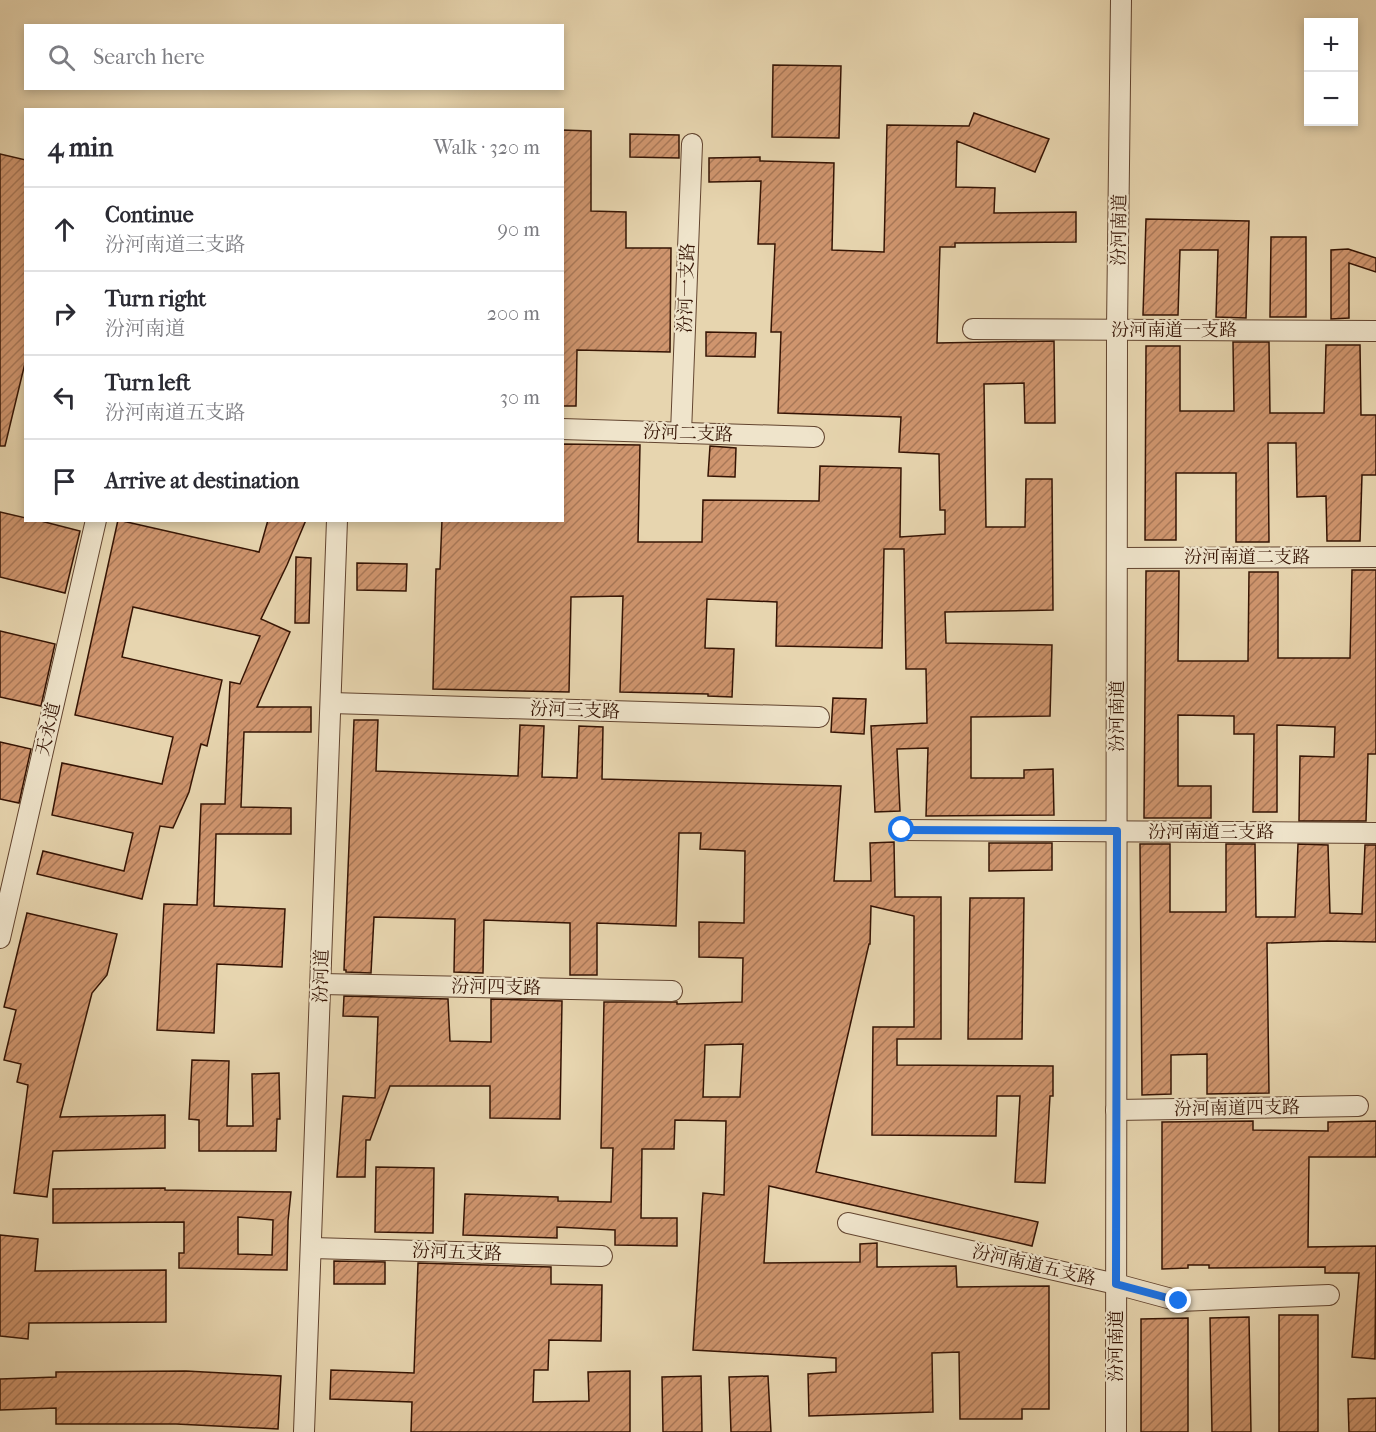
<!DOCTYPE html>
<meta charset="utf-8">
<style>
:root{--surface:#fff;--page:#f2f2f3;--text:#2b2b33;--muted:#7c7c81;--line:#e1e1e2}
body{margin:0;font-family:"IM FELL French Canon","Noto Serif SC",serif;background:var(--page);color:var(--text)}
.controls{position:absolute;right:18px;top:18px;display:grid;overflow:hidden;border-radius:0px;box-shadow:0 3px 9px #0003}
.controls button{width:54px;height:54px;display:grid;place-items:center;padding:0;border:0;border-bottom:2px solid var(--line);background:var(--surface);color:var(--text);font:30px sans-serif}
.stop{position:absolute;width:18px;height:18px;margin:-14px;border:4px solid #1a73e8;border-radius:50%;background:#fff}
.stop.end{background:#1a73e8;border-color:#fff;box-shadow:0 2px 6px #0008}
.list{margin:0;padding:0;list-style:none}
h2{display:flex;justify-content:space-between;align-items:center;height:78px;margin:0;padding:0 24px;font-size:26px}
h2 small{font-size:20px;font-weight:400;color:var(--muted)}
.list li{display:grid;grid-template-columns:39px 1fr auto;gap:18px;align-items:center;box-sizing:border-box;height:84px;padding:0 24px;border-top:2px solid var(--line)}
.list b{display:block;font-size:22px;white-space:nowrap}
.list p{margin:0;font-size:20px;white-space:nowrap;color:var(--muted)}
.list em{font-size:20px;font-style:normal;color:var(--muted)}
.icon{flex:none;width:33px;height:33px;fill:none;stroke:currentColor;stroke-width:2;stroke-linecap:round;stroke-linejoin:round}
.map{position:relative;flex:none;width:1376px;height:1432px;overflow:hidden}
.search{position:absolute;background:var(--surface);box-shadow:0 3px 9px #0003;left:24px;top:24px;width:540px;height:66px;display:flex;align-items:center;gap:15px;box-sizing:border-box;padding:0 21px;border-radius:0px;color:var(--muted);font-size:22px}
.panel{position:absolute;background:var(--surface);box-shadow:0 3px 9px #0003;left:24px;top:108px;width:540px;height:414px;border-radius:0px}
.map>svg:first-child{display:block}
</style>
<div class="map">
<svg width="1376" height="1432" viewBox="0 0 1376 1432">
<defs>
<pattern id="building-hatch" width="6" height="6" patternUnits="userSpaceOnUse" patternTransform="scale(1.5)"><rect width="6" height="6" fill="#cf956e"/><path d="M-1 1l2-2M0 6l6-6M5 7l2-2" fill="none" stroke="#a97858"/></pattern>
</defs>
<rect width="100%" height="100%" fill="#e7d5af"/>
<filter id="stains"><feTurbulence type="fractalNoise" baseFrequency=".00333" numOctaves="4"/><feColorMatrix values="0 0 0 0 .2 0 0 0 0 .09 0 0 0 0 .02 0 0 0 .5 -.17"/></filter>
<radialGradient id="worn" r=".72"><stop offset=".6" stop-color="#630" stop-opacity="0"/><stop offset="1" stop-color="#630" stop-opacity=".3"/></radialGradient>
<g fill="url(#building-hatch)" stroke="#351404" stroke-width="1.5" fill-rule="evenodd">
<polygon points="773,65 841,66 839,138 772,137"/>
<polygon points="974,113 1049,139 1035,172 957,141 956,187 995,188 994,213 1076,212 1076,242 955,243 955,247 940,247 937,343 1054,341 1055,423 1025,423 1024,383 984,384 986,527 1025,527 1026,479 1052,479 1053,610 945,612 946,643 1052,645 1050,716 971,717 971,778 1024,778 1024,770 1053,769 1054,815 926,816 928,748 897,749 900,811 875,812 871,726 927,723 926,669 906,669 904,549 884,549 882,648 776,646 777,602 707,599 705,648 734,649 732,697 708,696 708,694 620,692 623,596 571,597 569,692 433,689 436,569 440,569 442,520 562,520 562,444 640,445 638,542 702,542 703,500 819,501 820,466 901,468 900,537 945,534 945,510 940,510 939,454 899,452 901,417 778,413 781,332 771,332 775,244 758,244 761,181 709,182 709,158 760,157 760,161 834,163 832,250 884,252 887,125 969,126"/>
<polygon points="562,130 591,131 591,211 626,212 626,248 671,248 670,352 577,350 576,406 562,406"/>
<polygon points="630,134 679,135 679,158 630,157"/>
<polygon points="0,154 26,160 26,359 5,446 0,446"/>
<polygon points="1146,219 1249,221 1246,318 1216,317 1218,250 1180,250 1178,315 1143,315"/>
<polygon points="1271,237 1306,237 1306,317 1270,317"/>
<polygon points="1348,249 1376,258 1376,272 1349,263 1349,318 1331,319 1331,250"/>
<polygon points="706,332 756,333 755,357 706,356"/>
<polygon points="1233,342 1269,342 1270,413 1324,413 1326,345 1360,345 1361,415 1376,415 1376,475 1362,475 1360,541 1327,541 1326,496 1297,497 1296,443 1268,443 1269,542 1236,542 1236,473 1176,473 1176,540 1145,540 1146,346 1180,346 1180,411 1234,411"/>
<polygon points="710,446 736,448 735,477 708,476"/>
<polygon points="0,512 26,518 26,520 37,520 80,531 65,593 0,577"/>
<polygon points="118,520 259,552 268,520 306,520 287,565 261,619 290,632 257,707 311,707 311,732 244,732 241,807 291,808 291,834 216,834 214,906 285,909 282,967 217,964 214,1033 157,1030 164,904 197,905 201,804 225,804 230,682 240,684 260,636 133,607 122,657 222,680 207,746 201,744 189,792 173,828 160,826 142,899 37,874 43,851 124,871 133,833 52,815 62,763 162,784 173,737 75,715"/>
<polygon points="296,557 311,558 309,623 295,623"/>
<polygon points="357,563 407,564 406,591 357,590"/>
<polygon points="1352,570 1376,570 1376,754 1368,754 1366,821 1299,821 1300,756 1334,757 1335,727 1277,725 1277,812 1253,812 1254,734 1234,734 1234,716 1178,715 1178,786 1211,786 1211,818 1144,818 1146,571 1179,571 1178,661 1248,661 1249,572 1278,572 1278,658 1350,658"/>
<polygon points="0,631 55,644 41,706 0,697"/>
<polygon points="833,698 866,699 864,734 831,732"/>
<path d="M354 720H378L376 771 518 776 520 725 544 726 542 777 577 778 579 726 603 727 602 779 841 786 834 881H871L870 843 894 842 895 897H941V1039H897V1065L1053 1066V1096H1050L1045 1183 1015 1182 1020 1096H997L996 1136 872 1135 873 1027H914V916L871 906 870 944H869L816 1172 1038 1222 1032 1246 769 1186 764 1263 860 1262V1244L877 1243V1267L956 1266 957 1287 1049 1286V1409H1022V1419H960L959 1352 932 1353 933 1412 809 1416 808 1374 836 1372V1358L693 1350 703 1193 724 1195 726 1121 675 1120 674 1149H642L641 1218H677V1246L615 1245V1230L557 1227V1238L463 1235 465 1194 558 1197V1201L611 1202 613 1148H601L604 1002H677V1004L742 1002 743 958 699 957V922L744 923 745 851 700 849 701 833H679L676 926 597 923V975H570V923L484 920 483 973 454 972 455 919 374 917 371 973 346 972V970H344ZM743 1044 740 1097H703L705 1045Z"/>
<polygon points="0,742 31,749 19,803 0,799"/>
<polygon points="989,843 1052,843 1052,870 989,871"/>
<polygon points="1140,844 1170,844 1170,912 1226,912 1226,844 1255,844 1256,917 1295,917 1298,844 1328,845 1330,913 1362,914 1365,845 1376,845 1376,942 1329,941 1267,943 1269,1093 1207,1094 1207,1054 1171,1055 1171,1094 1142,1095"/>
<polygon points="970,898 1024,898 1022,1039 968,1039"/>
<polygon points="27,913 117,934 107,975 92,993 60,1117 165,1115 165,1148 53,1151 47,1197 14,1193 28,1085 17,1082 21,1064 4,1060 16,1010 4,1007"/>
<polygon points="344,996 448,999 450,1041 491,1042 491,999 562,1001 560,1119 490,1118 490,1086 390,1086 370,1140 366,1140 365,1177 337,1177 343,1096 375,1098 378,1017 343,1016"/>
<polygon points="192,1060 229,1061 227,1126 253,1126 252,1074 279,1073 280,1119 277,1119 276,1151 199,1151 199,1120 189,1119"/>
<polygon points="1253,1121 1253,1130 1328,1131 1328,1122 1376,1121 1376,1157 1309,1157 1308,1247 1376,1246 1375,1359 1352,1357 1359,1273 1325,1273 1325,1267 1209,1268 1209,1265 1188,1265 1188,1268 1162,1269 1162,1122"/>
<polygon points="376,1167 434,1168 433,1233 375,1232"/>
<path d="M165 1188V1190L291 1192 288 1221 287 1270 179 1268V1253H184V1222L53 1223V1189ZM238 1217 273 1220 272 1255 238 1254Z"/>
<polygon points="0,1235 38,1239 35,1271 166,1270 166,1322 29,1323 28,1339 0,1336"/>
<polygon points="334,1261 385,1262 385,1284 334,1284"/>
<polygon points="418,1263 551,1267 551,1284 602,1285 601,1341 549,1340 548,1370 534,1370 533,1402 589,1401 588,1372 630,1371 630,1432 411,1432 412,1402 330,1399 331,1370 414,1373"/>
<rect x="1279" y="1315" width="39" height="117"/>
<polygon points="1249,1317 1251,1432 1212,1432 1210,1318"/>
<polygon points="1188,1318 1188,1432 1141,1432 1141,1319"/>
<polygon points="186,1371 281,1376 278,1429 176,1424 56,1424 56,1408 0,1410 0,1379 56,1377 56,1372"/>
<polygon points="701,1376 702,1432 663,1432 662,1377"/>
<polygon points="768,1376 771,1432 731,1432 729,1377"/>
<polygon points="1376,1398 1376,1432 1349,1432 1348,1399"/>
</g>
<g fill="none" stroke-linecap="round" stroke-linejoin="round">
<g stroke="#62442f" stroke-width="22">
<g id="minor">
<polyline points="973,329 1376,331"/>
<polyline points="562,429 814,437"/>
<polyline points="681,433 692,144"/>
<polyline points="1117,558 1376,557"/>
<polyline points="331,703 819,717"/>
<polyline points="902,830 1376,833"/>
<polyline points="0,938 96,520"/>
<polyline points="321,984 672,991"/>
<polyline points="1116,1110 1358,1106"/>
<polyline points="848,1223 1116,1284 1179,1301 1329,1295"/>
<polyline points="312,1248 602,1256"/>
<polyline points="304,1432 337,520"/>
<polyline points="1116,1432 1117,329 1121,0"/>
</g>
</g>
<use href="#minor" stroke="#efe4cb" stroke-width="20"/>
</g>
<g fill="none" stroke-linecap="round" stroke-linejoin="round">
<polyline stroke="#1a73e8" stroke-width="8" points="902,830 1117,831 1116,1284 1179,1301"/>
</g>
<g text-anchor="middle" stroke-width="4.5" stroke-linejoin="round" paint-order="stroke">
<g font-size="18" fill="#351404" stroke="#efe4cb">
<text transform="translate(1119 230) rotate(-89)" y="6">汾河南道</text>
<text transform="translate(686 288) rotate(-88)" y="6">汾河一支路</text>
<text x="1174" y="336">汾河南道一支路</text>
<text transform="translate(688 433) rotate(2)" y="6">汾河二支路</text>
<text x="1247" y="563">汾河南道二支路</text>
<text transform="translate(575 710) rotate(2)" y="6">汾河三支路</text>
<text transform="translate(1117 716) rotate(-90)" y="6">汾河南道</text>
<text transform="translate(48 729) rotate(-77)" y="6">天永道</text>
<text x="1211" y="838">汾河南道三支路</text>
<text transform="translate(321 976) rotate(-88)" y="6">汾河道</text>
<text transform="translate(496 987) rotate(1)" y="6">汾河四支路</text>
<text transform="translate(1237 1108) rotate(-1)" y="6">汾河南道四支路</text>
<text transform="translate(457 1252) rotate(2)" y="6">汾河五支路</text>
<text transform="translate(1034 1265) rotate(13)" y="6">汾河南道五支路</text>
<text transform="translate(1116 1346) rotate(-90)" y="6">汾河南道</text>
</g>
</g>
<rect width="100%" height="100%" filter="url(#stains)"/>
<rect width="100%" height="100%" fill="url(#worn)"/>
</svg>
<div class="controls">
<button>+</button>
<button>−</button>
</div>
<div class="stop" style="left:902px;top:830px"></div>
<div class="stop end" style="left:1179px;top:1301px"></div>
<div class="search"><svg class="icon" aria-label="search" viewBox="0 0 24 24"><circle cx="10" cy="10" r="6"/><path d="M15 15l6 6"/></svg>Search here</div>
<section class="panel">
<h2>4 min<small>Walk · 320 m</small></h2>
<ul class="list">
<li><svg class="icon" aria-label="ahead" viewBox="0 0 24 24"><path d="M12 20V5M6 11l6-6 6 6"/></svg><div><b>Continue</b><p>汾河南道三支路</p></div><em>90 m</em></li>
<li><svg class="icon" aria-label="right" viewBox="0 0 24 24"><path d="M7 20v-9h11M14 6l5 5-5 5"/></svg><div><b>Turn right</b><p>汾河南道</p></div><em>200 m</em></li>
<li><svg class="icon" aria-label="left" viewBox="0 0 24 24"><path d="M17 20v-9H6M10 6l-5 5 5 5"/></svg><div><b>Turn left</b><p>汾河南道五支路</p></div><em>30 m</em></li>
<li><svg class="icon" aria-label="arrive" viewBox="0 0 24 24"><path d="M6 21V4h12l-3 4 3 4H6"/></svg><div><b>Arrive at destination</b></div></li>
</ul>
</section>
</div>
